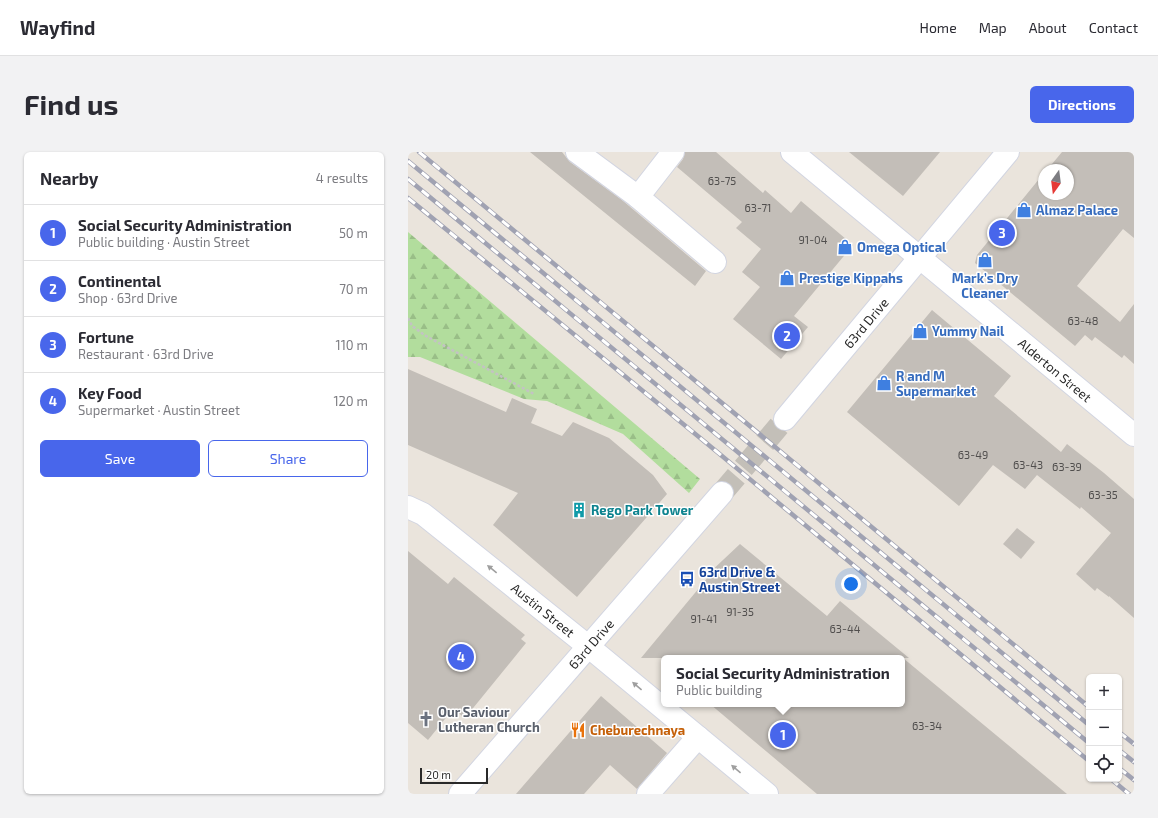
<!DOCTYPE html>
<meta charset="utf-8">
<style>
:root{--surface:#fff;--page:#f2f2f3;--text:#2b2b33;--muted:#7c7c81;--line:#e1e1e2;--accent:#4866eb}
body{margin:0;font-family:"Exo 2",sans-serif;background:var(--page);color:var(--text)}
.controls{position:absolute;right:12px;bottom:12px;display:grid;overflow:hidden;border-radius:6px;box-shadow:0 1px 3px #0004}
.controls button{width:36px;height:36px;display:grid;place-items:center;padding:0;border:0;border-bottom:1px solid var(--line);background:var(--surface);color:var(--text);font:20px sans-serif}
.compass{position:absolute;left:630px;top:12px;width:36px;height:36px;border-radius:50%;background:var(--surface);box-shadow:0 1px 3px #0004;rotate:194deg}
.scale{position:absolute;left:12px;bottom:10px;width:68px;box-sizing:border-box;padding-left:4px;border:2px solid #292929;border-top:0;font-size:11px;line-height:14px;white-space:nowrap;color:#292929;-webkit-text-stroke:3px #fff;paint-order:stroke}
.you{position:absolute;left:443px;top:432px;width:14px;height:14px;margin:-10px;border:3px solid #fff;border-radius:50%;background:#1a73e8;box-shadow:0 0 0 6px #1a73e833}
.badge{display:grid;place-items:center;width:26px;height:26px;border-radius:50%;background:var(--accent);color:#fff;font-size:13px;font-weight:700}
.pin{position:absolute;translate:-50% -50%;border:2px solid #fff;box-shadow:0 1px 4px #0006}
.popup{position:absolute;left:253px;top:503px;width:244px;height:52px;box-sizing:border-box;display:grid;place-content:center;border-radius:6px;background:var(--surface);filter:drop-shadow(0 1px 3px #0005);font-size:13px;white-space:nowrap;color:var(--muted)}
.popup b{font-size:15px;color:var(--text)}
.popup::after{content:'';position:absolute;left:50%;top:100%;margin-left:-8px;border:8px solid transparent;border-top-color:var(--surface)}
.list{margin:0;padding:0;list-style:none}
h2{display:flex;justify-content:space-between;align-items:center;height:52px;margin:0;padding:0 16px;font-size:17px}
h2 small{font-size:13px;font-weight:400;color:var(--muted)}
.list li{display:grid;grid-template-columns:26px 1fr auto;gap:12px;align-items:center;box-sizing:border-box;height:56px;padding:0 16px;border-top:1px solid var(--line)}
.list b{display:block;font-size:15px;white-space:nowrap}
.list p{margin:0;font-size:13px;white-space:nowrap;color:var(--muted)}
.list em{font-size:13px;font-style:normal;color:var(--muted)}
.actions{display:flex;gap:8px;padding:12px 16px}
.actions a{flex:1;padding:9px 0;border:1px solid var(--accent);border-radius:6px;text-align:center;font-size:14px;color:var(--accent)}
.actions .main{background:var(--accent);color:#fff}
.icon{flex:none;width:22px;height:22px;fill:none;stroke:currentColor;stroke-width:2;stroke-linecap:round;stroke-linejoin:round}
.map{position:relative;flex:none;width:726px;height:642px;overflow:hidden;border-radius:6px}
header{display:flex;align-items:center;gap:24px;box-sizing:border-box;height:56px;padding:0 20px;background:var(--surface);border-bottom:1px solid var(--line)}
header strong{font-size:19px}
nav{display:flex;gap:22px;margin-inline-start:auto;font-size:14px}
.intro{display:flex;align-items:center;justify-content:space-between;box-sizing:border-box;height:96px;padding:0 24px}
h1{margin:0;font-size:28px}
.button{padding:10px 18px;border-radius:6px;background:var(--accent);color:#fff;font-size:14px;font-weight:700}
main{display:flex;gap:24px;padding:0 24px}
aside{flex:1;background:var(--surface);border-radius:6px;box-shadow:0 1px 3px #0004}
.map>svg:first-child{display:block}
</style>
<header>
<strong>Wayfind</strong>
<nav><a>Home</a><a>Map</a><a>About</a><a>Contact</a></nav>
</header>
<div class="intro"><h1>Find us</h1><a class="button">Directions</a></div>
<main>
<aside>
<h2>Nearby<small>4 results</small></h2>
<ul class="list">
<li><span class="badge">1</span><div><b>Social Security Administration</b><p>Public building · Austin Street</p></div><em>50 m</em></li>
<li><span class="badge">2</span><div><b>Continental</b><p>Shop · 63rd Drive</p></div><em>70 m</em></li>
<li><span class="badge">3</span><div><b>Fortune</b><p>Restaurant · 63rd Drive</p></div><em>110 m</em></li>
<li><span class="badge">4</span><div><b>Key Food</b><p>Supermarket · Austin Street</p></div><em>120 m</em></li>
</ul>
<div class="actions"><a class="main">Save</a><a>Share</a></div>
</aside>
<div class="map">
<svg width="726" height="642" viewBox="0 0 726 642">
<defs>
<pattern id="forest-firs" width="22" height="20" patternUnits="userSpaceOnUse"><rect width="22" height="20" fill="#b2dd9d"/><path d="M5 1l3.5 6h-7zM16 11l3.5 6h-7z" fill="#99be87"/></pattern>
</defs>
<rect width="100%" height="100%" fill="#eae4dc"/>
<polygon fill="url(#forest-firs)" points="0,80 292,327 281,341 215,282 139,249 116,247 12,205 0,205"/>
<g fill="#c3beb8">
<polygon points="122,0 154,0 162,10 214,48 298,119 287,134"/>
<polygon points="277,0 308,0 355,41 357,38 383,61 393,49 445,93 386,164 400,175 373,207 325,167 352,135 334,120 353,97 328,76 334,70 269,15 275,7"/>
<polygon points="441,0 532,0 495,44"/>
<polygon points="654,0 726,0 726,86 715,77 669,134 712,170 726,152 726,212 716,203 714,206 687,185 684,189 677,183 667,194 567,111 569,103 636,21 636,42 660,42 660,18 639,18"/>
<polygon points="524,158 603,224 586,244 653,300 659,292 696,321 726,347 726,466 701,444 701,445 689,436 687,439 668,422 703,381 673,355 672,357 629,323 617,337 585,313 551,354 439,260"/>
<polygon points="0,217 98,260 104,246 129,257 123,271 154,284 165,270 201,286 245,323 259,342 169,445 85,373 110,341 0,293"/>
<polygon points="609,376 627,390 613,407 595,392"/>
<polygon points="332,392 419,464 432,449 501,506 495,506 659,642 409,642 302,552 494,552 494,506 233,506 301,424 299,423"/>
<polygon points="0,399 40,432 46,425 117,483 113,487 118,491 57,566 45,557 20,588 0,571"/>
<polygon points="193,544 259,601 229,637 202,613 176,642 108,642"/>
</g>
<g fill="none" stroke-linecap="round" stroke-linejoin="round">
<polyline stroke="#c3bfb8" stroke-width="22" stroke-dasharray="22 11" stroke-linecap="butt" points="314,341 377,267"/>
<g stroke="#d2d5e1" stroke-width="24">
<g id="minor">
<polyline points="169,0 230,45 265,0"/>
<polyline points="384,0 726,283"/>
<polyline points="230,45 307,110"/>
<polyline points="377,267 600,0"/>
<polyline points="0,355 15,362 181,495 359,642"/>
<polyline points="52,642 314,341"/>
<polyline points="240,642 290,585"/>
</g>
</g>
<polyline stroke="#c3c3c3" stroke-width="2.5" stroke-dasharray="3 2" stroke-linecap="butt" points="0,166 4,174 18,184 126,242"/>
<use href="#minor" stroke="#fff" stroke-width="22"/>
<g stroke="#a0a2b2" stroke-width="4.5">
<g id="rail">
<polyline points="11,0 681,555"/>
<polyline points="0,9 681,573"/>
<polyline points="0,27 681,591"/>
<polyline points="0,46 308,299 681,609"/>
<polyline points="711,580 726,592"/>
<polyline points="711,598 726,610"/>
<polyline points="711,616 726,628"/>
<polyline points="703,627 721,642"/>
</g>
</g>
<use href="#rail" stroke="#fff" stroke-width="3" stroke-dasharray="9" stroke-linecap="butt"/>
</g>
<defs><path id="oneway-solid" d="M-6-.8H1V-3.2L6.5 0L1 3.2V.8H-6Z"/></defs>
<g fill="#9f9f9f">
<use href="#oneway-solid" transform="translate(84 417) rotate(-141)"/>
<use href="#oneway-solid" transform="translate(229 534) rotate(-140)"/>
<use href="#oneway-solid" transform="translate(328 617) rotate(-140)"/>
</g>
<defs>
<g id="shop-bare" transform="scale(1.2)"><path d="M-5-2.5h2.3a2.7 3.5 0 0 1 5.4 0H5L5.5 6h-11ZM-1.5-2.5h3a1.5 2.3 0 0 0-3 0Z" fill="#3f7fe0" stroke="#fff" stroke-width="2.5" paint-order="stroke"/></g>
<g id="building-bare" transform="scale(1.2)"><path d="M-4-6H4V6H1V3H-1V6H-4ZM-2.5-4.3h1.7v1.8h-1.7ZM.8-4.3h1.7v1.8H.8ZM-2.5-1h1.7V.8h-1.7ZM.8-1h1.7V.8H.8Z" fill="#0f9aa8" stroke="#fff" stroke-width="2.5" paint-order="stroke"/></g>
<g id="bus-bare" transform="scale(1.2)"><path d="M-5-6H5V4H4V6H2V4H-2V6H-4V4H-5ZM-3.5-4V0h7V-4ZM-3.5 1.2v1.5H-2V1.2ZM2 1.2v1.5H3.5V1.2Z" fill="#1a4fb4" stroke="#fff" stroke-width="2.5" paint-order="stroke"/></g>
<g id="church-bare" transform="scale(1.2)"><path d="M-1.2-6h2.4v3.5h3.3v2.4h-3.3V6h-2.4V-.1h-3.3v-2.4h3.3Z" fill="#6b7280" stroke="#fff" stroke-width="2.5" paint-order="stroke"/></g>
<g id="restaurant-bare" transform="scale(1.2)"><path d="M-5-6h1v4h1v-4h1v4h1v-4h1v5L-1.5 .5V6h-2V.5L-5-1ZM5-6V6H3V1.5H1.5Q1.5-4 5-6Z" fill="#e8710a" stroke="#fff" stroke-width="2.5" paint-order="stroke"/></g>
</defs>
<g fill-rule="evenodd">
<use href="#shop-bare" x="616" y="58"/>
<use href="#shop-bare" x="437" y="95"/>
<use href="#shop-bare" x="577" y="108"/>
<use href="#shop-bare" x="379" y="126"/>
<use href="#shop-bare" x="512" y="179"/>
<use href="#shop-bare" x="476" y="231"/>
<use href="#building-bare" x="171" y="358"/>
<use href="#bus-bare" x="279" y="427"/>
<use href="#church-bare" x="18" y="567"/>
<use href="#restaurant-bare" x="170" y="578"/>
</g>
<g text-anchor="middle" stroke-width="3" stroke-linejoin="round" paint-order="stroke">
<g font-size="11" fill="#504e4d">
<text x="314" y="33">63-75</text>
<text x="350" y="60">63-71</text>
<text x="405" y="92">91-04</text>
<text x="675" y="173">63-48</text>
<text x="565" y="307">63-49</text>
<text x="620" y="317">63-43</text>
<text x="659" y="319">63-39</text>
<text x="695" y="347">63-35</text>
<text x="332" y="464">91-35</text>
<text x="296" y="471">91-41</text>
<text x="437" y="481">63-44</text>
<text x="519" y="578">63-34</text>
</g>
<g font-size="13" font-weight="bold" fill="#366cbe" stroke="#fff" text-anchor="start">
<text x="628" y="63">Almaz Palace</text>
<text x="449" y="100">Omega Optical</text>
<text x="391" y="131">Prestige Kippahs</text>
<text x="577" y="131" text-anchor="middle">Mark’s Dry<tspan x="577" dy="15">Cleaner</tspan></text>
<text x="524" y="184">Yummy Nail</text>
<text x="488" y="229">R and M<tspan x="488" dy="15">Supermarket</tspan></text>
</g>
<g font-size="13" fill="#292929" stroke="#fff">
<text transform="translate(458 171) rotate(-50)" y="5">63rd Drive</text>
<text transform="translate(647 218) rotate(40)" y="5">Alderton Street</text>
<text transform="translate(135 458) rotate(39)" y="5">Austin Street</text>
<text transform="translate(183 492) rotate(-49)" y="5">63rd Drive</text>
</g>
<g font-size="13" font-weight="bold" fill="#0d838f" stroke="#fff" text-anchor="start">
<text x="183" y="363">Rego Park Tower</text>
</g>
<g font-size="13" font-weight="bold" fill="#164399" stroke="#fff" text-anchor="start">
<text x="291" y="425">63rd Drive &amp;<tspan x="291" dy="15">Austin Street</tspan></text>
</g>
<g font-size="13" font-weight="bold" fill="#5b616d" stroke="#fff" text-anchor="start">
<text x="30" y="565">Our Saviour<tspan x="30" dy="15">Lutheran Church</tspan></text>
</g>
<g font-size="13" font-weight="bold" fill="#c56008" stroke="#fff" text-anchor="start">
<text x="182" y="583">Cheburechnaya</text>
</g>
</g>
</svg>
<div class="controls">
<button>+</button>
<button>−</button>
<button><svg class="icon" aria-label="locate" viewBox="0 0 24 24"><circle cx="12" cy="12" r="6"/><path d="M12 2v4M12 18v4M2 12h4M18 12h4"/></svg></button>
</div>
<svg class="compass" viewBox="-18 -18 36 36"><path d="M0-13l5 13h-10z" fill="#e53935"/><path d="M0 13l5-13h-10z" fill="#7c7c81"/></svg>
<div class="scale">20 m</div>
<div class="you"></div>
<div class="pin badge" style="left:375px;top:583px">1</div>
<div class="popup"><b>Social Security Administration</b>Public building</div>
<div class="pin badge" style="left:379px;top:184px">2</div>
<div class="pin badge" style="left:594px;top:81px">3</div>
<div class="pin badge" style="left:53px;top:505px">4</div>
</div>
</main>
